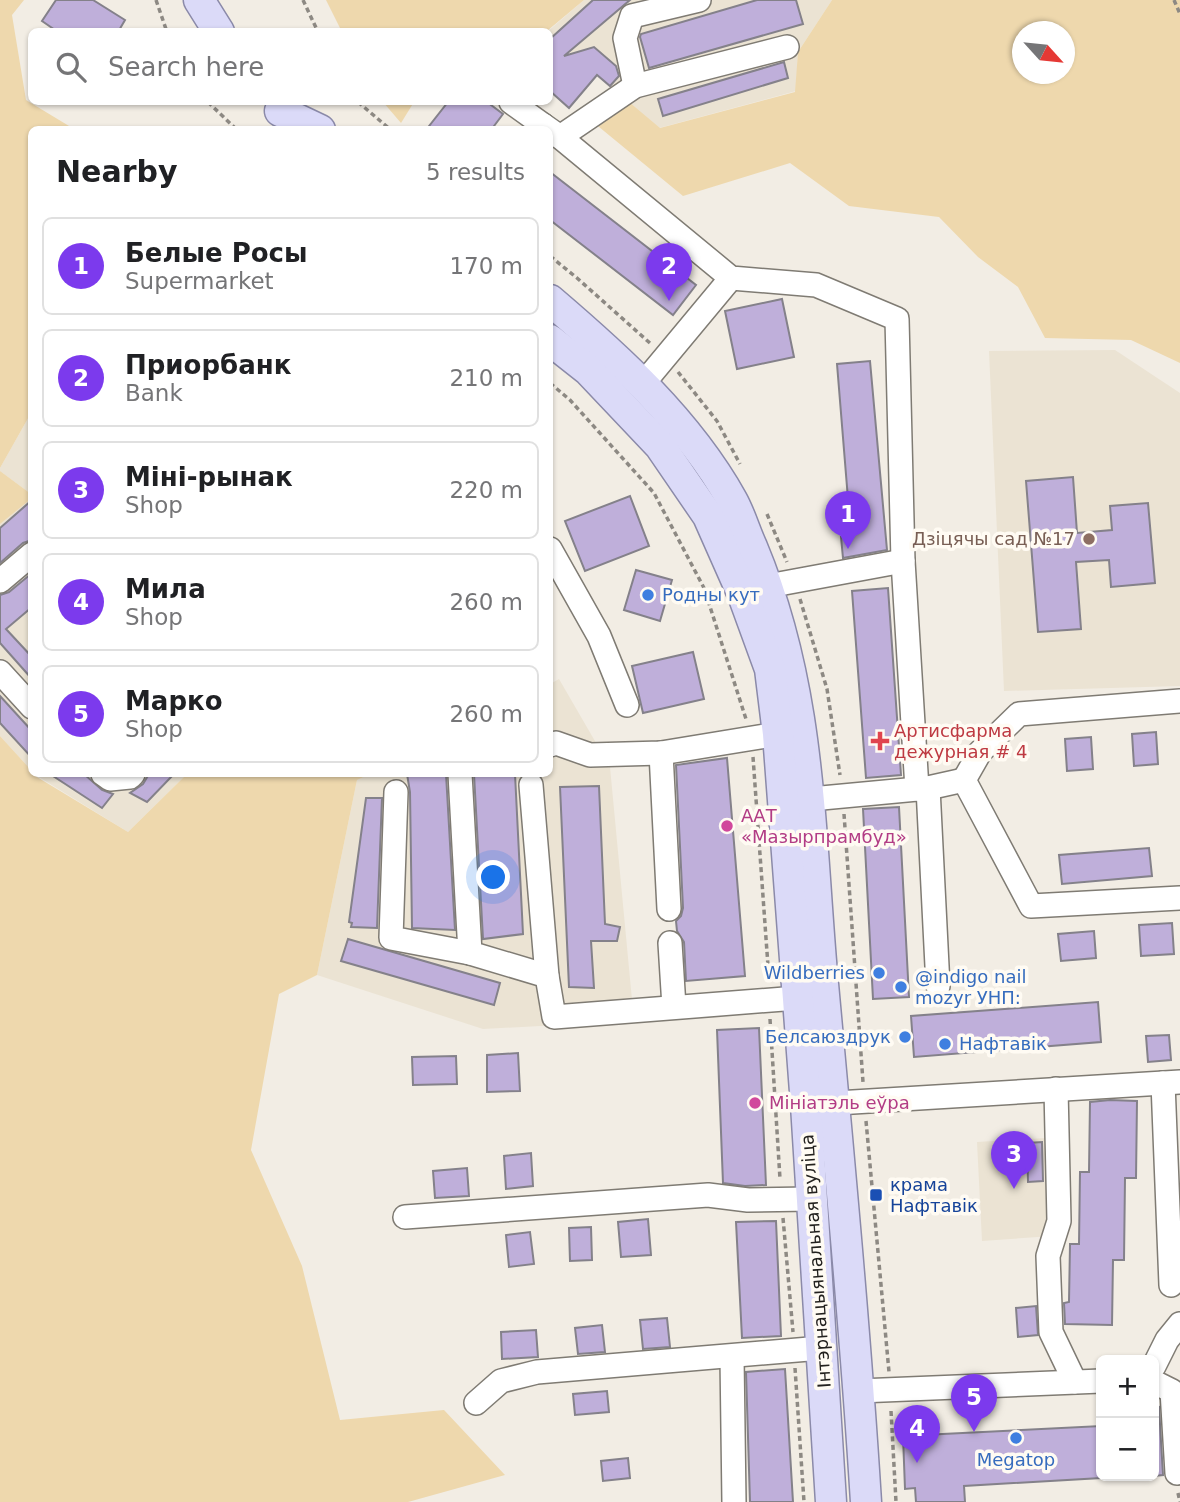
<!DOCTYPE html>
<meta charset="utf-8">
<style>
:root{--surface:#fff;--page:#f6f6f6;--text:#202124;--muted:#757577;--line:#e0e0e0;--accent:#7c3aed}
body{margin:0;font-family:"DejaVu Sans",sans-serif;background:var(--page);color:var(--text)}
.controls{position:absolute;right:21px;bottom:21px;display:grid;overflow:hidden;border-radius:10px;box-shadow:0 2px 5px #0004}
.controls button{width:63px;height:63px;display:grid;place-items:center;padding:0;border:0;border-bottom:2px solid var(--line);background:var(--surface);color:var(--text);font:35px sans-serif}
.compass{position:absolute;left:1012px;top:21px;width:63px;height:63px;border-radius:50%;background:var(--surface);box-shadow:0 2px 5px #0004;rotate:117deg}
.you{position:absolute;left:494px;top:878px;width:24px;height:24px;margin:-18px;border:5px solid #fff;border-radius:50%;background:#1a73e8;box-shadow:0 0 0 10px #1a73e833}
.badge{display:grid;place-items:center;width:46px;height:46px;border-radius:50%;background:var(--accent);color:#fff;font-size:23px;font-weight:700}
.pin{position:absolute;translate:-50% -58px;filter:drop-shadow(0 2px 4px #0008)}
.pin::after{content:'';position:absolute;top:37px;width:24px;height:21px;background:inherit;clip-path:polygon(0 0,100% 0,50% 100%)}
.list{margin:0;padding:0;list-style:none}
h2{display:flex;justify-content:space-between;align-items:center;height:91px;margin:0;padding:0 28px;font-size:30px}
h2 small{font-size:23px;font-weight:400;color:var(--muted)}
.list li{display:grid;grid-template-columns:46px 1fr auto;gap:21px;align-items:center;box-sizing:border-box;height:98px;margin:0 14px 14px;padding:0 14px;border:2px solid var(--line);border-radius:10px}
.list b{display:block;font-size:26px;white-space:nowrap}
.list p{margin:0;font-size:23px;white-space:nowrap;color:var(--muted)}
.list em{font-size:23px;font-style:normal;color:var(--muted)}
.icon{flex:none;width:38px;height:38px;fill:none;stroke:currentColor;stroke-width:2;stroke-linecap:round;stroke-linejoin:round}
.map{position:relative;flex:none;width:1180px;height:1502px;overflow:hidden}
.search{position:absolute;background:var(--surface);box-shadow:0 2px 5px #0004;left:28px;top:28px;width:525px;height:77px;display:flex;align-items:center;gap:18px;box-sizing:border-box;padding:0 24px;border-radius:10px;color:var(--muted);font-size:26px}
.panel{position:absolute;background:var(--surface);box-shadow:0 2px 5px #0004;left:28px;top:126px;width:525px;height:651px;border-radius:10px}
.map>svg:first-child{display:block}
</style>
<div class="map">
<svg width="1180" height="1502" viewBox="0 0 1180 1502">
<rect width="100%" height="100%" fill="#f2ede4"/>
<g fill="#ebe3d3">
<polygon points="584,0 832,0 798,52 796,91 659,128 550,36 550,32 547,32"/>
<polygon points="1115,350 1180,393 1180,686 1004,691 989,351"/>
<polygon points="31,413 31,494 0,471 0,468"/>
<polygon points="31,498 31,770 0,736 0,524"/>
<polygon points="559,679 610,767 634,1021 483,1029 317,975 357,780 370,774 550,774 550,684"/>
<polygon points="34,774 187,774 128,832"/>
<polygon points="1046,1138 1052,1236 982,1241 977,1142"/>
</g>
<g fill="#eed8ad" fill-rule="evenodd">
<polygon points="0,0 24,0 12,15 26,100 74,129 32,130 31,413 0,468"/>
<polygon points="326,0 584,0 547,31 342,32"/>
<path d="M832 0H1180V363L1131 340 1045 338 1018 287 978 257 939 217 849 206 790 163 683 196 593 122 629 102 660 128 795 92 798 52ZM1023 32H1064V74H1023Z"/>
<polygon points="383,102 414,102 401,123"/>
<polygon points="0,471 31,494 32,498 0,524"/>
<polygon points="0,736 31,770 32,774 128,832 187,774 370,774 357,780 317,975 279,994 251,1150 302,1266 340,1420 444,1410 505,1475 408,1502 0,1502"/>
</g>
<g fill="#bfafda" stroke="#84818a" stroke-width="2">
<polygon points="56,0 93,0 125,20 118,32 58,32 42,21"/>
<polygon points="593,0 630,0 564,56 594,47 616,66 619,76 610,86 597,75 569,108 550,91 550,39"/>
<polygon points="757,0 796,0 803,24 649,68 640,37 641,34"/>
<polygon points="784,62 788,78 663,116 658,99"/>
<polygon points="448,102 487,102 503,114 491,130 426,130"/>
<polygon points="550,172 696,285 673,315 550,220"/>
<polygon points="782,299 794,357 737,369 725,311"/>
<polygon points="870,361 887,550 843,558 841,537 851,536 837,364"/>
<polygon points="1073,477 1077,533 1112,530 1110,506 1148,503 1155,583 1111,587 1109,560 1076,562 1081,629 1038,632 1026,481"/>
<polygon points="630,496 649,546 585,571 565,521"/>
<polygon points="32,500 32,540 23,543 0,563 0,528"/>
<polygon points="636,570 672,580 660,621 624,610"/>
<polygon points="32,573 32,607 6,629 32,657 32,679 0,643 0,595 9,592"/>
<polygon points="888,588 901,775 866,778 852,591"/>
<polygon points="693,652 704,699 643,713 632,666"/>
<polygon points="0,696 32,731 32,758 0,723"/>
<polygon points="1156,732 1158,764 1134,766 1132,734"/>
<polygon points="1091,737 1093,769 1067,771 1065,739"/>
<polygon points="727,758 745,976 686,981 684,942 677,931 676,921 681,916 683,908 676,765"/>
<polygon points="50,774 84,774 102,790 113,794 102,808"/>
<polygon points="149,774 174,774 147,802 130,793 143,784"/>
<polygon points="407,774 446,774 455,930 412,928 410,792"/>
<polygon points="474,774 515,774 523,934 483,939"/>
<polygon points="599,786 605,924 620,927 617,941 591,941 594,988 569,987 560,787"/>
<polygon points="366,798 382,798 377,928 351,927 352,923 349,922"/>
<polygon points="899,807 909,997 873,999 863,809"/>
<polygon points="1149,848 1152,876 1062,884 1059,855"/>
<polygon points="1172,923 1174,954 1141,956 1139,925"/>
<polygon points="1094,931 1096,958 1061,961 1058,934"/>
<polygon points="348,939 500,983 494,1005 341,961"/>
<polygon points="1098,1002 1101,1042 914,1057 911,1016"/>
<polygon points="759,1028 766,1185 745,1186 723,1183 717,1030"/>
<polygon points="1169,1035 1171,1060 1148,1062 1146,1036"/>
<polygon points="518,1053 520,1091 487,1092 487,1055"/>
<polygon points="456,1056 457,1084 413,1085 412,1057"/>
<polygon points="1110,1100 1137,1101 1136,1178 1125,1178 1124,1260 1113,1260 1112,1325 1065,1324 1064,1303 1069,1302 1070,1244 1079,1244 1080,1172 1089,1172 1090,1102"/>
<polygon points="1042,1142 1043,1181 1028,1182 1027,1143"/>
<polygon points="531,1153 533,1186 506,1189 504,1156"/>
<polygon points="467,1168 469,1196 435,1198 433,1171"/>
<polygon points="648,1219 651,1255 621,1257 618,1222"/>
<polygon points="776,1221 781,1336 742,1338 736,1222"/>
<polygon points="591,1227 592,1260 570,1261 569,1228"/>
<polygon points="530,1232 534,1264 509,1267 506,1235"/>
<polygon points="1036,1306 1038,1335 1018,1337 1016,1308"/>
<polygon points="667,1318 670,1347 643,1349 640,1320"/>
<polygon points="602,1325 605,1352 578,1354 575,1328"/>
<polygon points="536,1330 538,1357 502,1359 501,1332"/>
<polygon points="785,1369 793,1502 750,1502 746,1372"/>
<polygon points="607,1391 609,1412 575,1415 573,1394"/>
<polygon points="1159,1407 1163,1475 1154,1476 1154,1408"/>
<polygon points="1101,1426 1101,1478 964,1486 965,1502 916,1502 915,1488 905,1489 903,1436"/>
<polygon points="628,1458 630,1478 603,1481 601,1461"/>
</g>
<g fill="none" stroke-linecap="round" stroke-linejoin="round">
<g stroke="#7f7b73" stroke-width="26">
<g id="minor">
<polyline points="635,86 625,38 632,16 699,0"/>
<polyline points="511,102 543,125"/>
<polyline points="539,130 543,125 560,137 635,86 787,47"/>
<polyline points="560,137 731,278 816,285 897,319 903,561 917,789"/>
<polyline points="642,385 731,278"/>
<polyline points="550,549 599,636 627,705"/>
<polyline points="0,581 32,554"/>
<polyline points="753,592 768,586 903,561"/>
<polyline points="0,672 32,707"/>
<polyline points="1180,701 1019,714 980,752 964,780 1031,906 1180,898"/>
<polyline points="550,745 556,743 590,755 661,753 778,734"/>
<polyline points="661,753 669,909"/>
<polyline points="103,774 110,779 130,777 133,774"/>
<polyline points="460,774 470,953 547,976 554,1017 797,998"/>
<polyline points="531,785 547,976"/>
<polyline points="928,788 938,986"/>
<polyline points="396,792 391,938 470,953"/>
<polyline points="811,799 928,788 964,780"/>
<polyline points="670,943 674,1007"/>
<polyline points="1163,1083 1171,1285"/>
<polyline points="1056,1089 1059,1221 1048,1256 1051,1332 1075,1382"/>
<polyline points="820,1104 1180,1082"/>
<polyline points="405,1217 708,1195 748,1200 810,1199"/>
<polyline points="732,1357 734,1502"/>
<polyline points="1154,1366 1167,1340 1180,1324"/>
<polyline points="1154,1382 1172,1391 1177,1473"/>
<polyline points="859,1391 1101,1381"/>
<polyline points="476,1403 501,1381 537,1372 821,1348"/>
</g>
</g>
<g stroke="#8b8aa9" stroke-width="33">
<g id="major">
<polyline points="199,0 219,32"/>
<polyline points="280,111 320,130"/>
<path d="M550 300C618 358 687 420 732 500 740 514 745 532 752 547 811 688 809 824 822 973 838 1149 855 1325 866 1502"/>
<polyline points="550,340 588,370 660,446 708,516 743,595 770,669 778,734 806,1105 831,1502"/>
</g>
</g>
<g stroke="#8d8983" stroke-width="3.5" stroke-dasharray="5 3.5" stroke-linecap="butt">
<polyline points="156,0 167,32"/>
<polyline points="303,0 318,32"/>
<polyline points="1174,0 1180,14"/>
<polyline points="208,102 237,130"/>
<polyline points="358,102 391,130"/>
<polyline points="550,256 577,278 651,344"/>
<polyline points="678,372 717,421 740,464"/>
<polyline points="550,383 570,400 654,493 704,588 746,719"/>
<polyline points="767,514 787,562"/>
<polyline points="800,599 827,689 840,775"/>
<polyline points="753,757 769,980"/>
<polyline points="844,814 863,1082"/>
<polyline points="770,1019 780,1179"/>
<polyline points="866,1121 889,1372"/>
<polyline points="783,1218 793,1332"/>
<polyline points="795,1368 804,1502"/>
<polyline points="891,1411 896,1502"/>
<polyline points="1178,1493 1180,1502"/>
</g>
<use href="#minor" stroke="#fff" stroke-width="23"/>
<use href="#major" stroke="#dbdaf8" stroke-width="30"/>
</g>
<circle fill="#8d6e63" stroke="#fffbf3" stroke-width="2.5" cx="1089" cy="539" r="7"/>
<g fill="#3f7fe0" stroke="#fffbf3" stroke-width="2.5">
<circle cx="648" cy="595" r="7"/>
<circle cx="879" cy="973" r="7"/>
<circle cx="901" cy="987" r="7"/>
<circle cx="905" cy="1037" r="7"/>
<circle cx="945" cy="1044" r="7"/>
<circle cx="1016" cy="1438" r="7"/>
</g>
<path fill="#e0444e" stroke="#fffbf3" stroke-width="2.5" d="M876.5 730.5h7v7h7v7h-7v7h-7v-7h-7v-7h7z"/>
<g fill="#d1479c" stroke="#fffbf3" stroke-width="2.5">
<circle cx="727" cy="826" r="7"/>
<circle cx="755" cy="1103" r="7"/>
</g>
<rect fill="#1a4fb4" stroke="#fffbf3" stroke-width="2.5" x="869" y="1188" width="14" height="14" rx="3.5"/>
<g text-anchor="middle" stroke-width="7" stroke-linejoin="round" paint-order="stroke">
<g font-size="18" fill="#785e54" stroke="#fffbf3" text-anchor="end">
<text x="1075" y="545">Дзіцячы сад №17</text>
</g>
<g font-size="18" fill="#366cbe" stroke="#fffbf3" text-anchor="start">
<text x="662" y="601">Родны кут</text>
<text x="865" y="979" text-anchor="end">Wildberries</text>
<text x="915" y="983">@indigo nail<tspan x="915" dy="21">mozyr УНП:</tspan></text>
<text x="891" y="1043" text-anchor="end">Белсаюздрук</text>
<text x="959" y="1050">Нафтавік</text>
<text x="1016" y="1466" text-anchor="middle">Megatop</text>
</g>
<g font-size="18" fill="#be3a42" stroke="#fffbf3" text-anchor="start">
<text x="894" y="737">Артисфарма<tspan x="894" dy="21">дежурная # 4</tspan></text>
</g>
<g font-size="18" fill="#b23c85" stroke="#fffbf3" text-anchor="start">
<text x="741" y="822">ААТ<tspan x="741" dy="21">«Мазырпрамбуд»</tspan></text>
<text x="769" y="1109">Мініатэль еўра</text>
</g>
<g font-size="18" fill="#164399" stroke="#fffbf3" text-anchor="start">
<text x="890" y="1191">крама<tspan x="890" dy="21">Нафтавік</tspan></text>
</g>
<g font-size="18" fill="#23211e" stroke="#fffbf3">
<text transform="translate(816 1261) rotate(-94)" y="6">Інтэрнацыянальная вуліца</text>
</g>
</g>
</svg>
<div class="controls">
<button>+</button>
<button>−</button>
</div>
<svg class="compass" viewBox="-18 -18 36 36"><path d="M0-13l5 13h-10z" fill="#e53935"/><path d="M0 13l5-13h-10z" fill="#757577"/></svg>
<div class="you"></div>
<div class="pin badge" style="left:848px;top:549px">1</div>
<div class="pin badge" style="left:669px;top:301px">2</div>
<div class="pin badge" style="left:1014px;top:1189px">3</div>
<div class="pin badge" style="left:917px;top:1463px">4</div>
<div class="pin badge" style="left:974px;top:1432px">5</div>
<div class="search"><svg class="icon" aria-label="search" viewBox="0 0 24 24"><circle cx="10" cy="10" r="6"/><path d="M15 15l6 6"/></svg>Search here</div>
<section class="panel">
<h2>Nearby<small>5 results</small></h2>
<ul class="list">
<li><span class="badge">1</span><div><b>Белые Росы</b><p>Supermarket</p></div><em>170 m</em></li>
<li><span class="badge">2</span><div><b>Приорбанк</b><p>Bank</p></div><em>210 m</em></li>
<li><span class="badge">3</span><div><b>Міні-рынак</b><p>Shop</p></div><em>220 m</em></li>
<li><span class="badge">4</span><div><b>Мила</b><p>Shop</p></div><em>260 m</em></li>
<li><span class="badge">5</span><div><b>Марко</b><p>Shop</p></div><em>260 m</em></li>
</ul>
</section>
</div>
